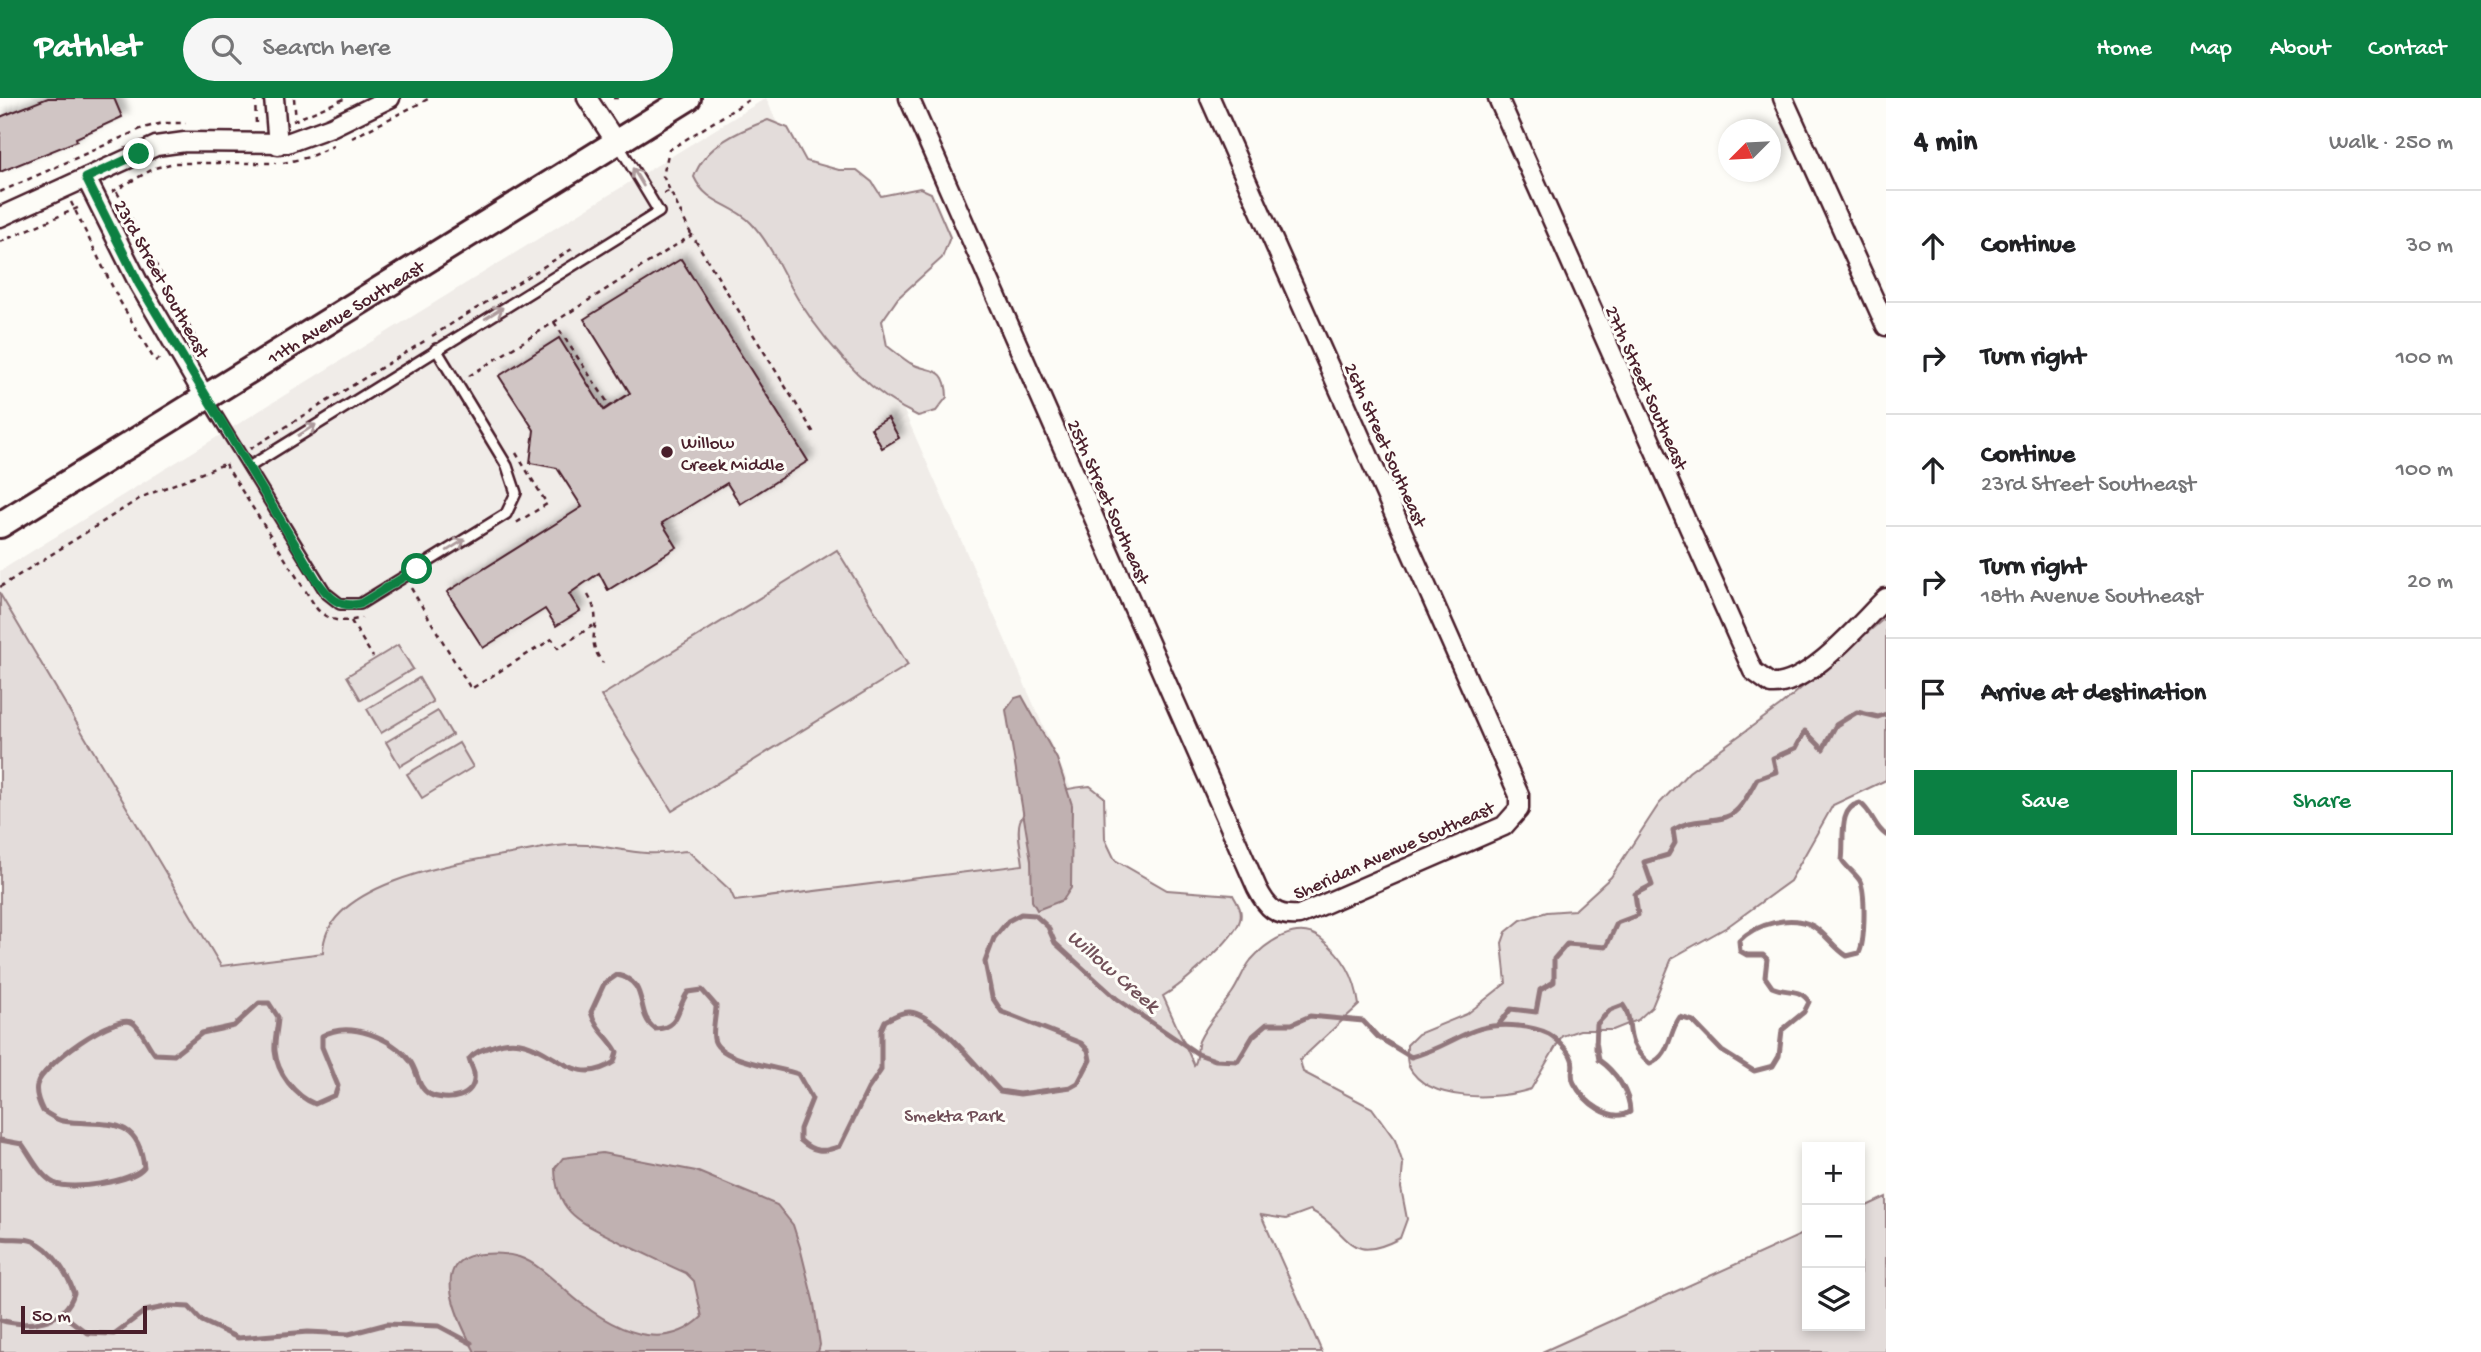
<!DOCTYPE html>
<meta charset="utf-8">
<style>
:root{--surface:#fff;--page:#f6f6f6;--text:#202124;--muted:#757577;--line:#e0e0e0;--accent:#0b8043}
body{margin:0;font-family:"Gochi Hand",sans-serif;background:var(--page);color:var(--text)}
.controls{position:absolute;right:21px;bottom:21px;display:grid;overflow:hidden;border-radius:0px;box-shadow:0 4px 10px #0003}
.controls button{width:63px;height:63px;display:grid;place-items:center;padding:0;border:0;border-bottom:2px solid var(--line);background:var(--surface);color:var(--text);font:35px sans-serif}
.compass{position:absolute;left:1718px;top:21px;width:63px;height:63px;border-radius:50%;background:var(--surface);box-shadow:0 4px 10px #0003;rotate:246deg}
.scale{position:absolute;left:21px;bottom:18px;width:126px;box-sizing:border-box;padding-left:7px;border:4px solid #4a1f2b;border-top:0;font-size:19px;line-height:24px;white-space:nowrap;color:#4a1f2b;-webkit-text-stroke:5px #fdfcf7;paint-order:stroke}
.stop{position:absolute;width:21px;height:21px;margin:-16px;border:5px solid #0b8043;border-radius:50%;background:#fff}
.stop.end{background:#0b8043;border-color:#fff;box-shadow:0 2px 7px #0008}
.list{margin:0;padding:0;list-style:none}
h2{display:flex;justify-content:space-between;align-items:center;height:91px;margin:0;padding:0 28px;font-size:30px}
h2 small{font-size:23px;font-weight:400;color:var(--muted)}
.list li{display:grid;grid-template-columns:46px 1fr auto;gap:21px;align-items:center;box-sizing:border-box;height:112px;padding:0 28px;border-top:2px solid var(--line)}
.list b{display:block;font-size:26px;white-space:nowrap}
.list p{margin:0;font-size:23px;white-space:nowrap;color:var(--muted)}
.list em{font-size:23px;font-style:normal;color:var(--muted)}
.actions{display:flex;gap:14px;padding:21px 28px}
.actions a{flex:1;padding:16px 0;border:2px solid var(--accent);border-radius:0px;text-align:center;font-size:24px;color:var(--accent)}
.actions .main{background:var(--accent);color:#fff}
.icon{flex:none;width:38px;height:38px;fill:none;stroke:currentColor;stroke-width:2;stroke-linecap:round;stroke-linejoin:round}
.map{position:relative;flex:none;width:1886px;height:1254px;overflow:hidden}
header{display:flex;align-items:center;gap:42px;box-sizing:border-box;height:98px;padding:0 35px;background:var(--accent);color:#fff}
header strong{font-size:33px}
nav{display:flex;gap:38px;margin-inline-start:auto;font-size:24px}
.search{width:490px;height:63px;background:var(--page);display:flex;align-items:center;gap:18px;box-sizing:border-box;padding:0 24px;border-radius:38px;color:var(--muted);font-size:26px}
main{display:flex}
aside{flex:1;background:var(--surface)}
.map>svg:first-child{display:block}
</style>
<header>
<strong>Pathlet</strong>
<div class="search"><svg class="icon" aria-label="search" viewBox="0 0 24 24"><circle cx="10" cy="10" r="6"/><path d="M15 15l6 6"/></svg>Search here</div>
<nav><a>Home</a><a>Map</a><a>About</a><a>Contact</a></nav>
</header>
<main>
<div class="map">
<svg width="1886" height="1254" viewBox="0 0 1886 1254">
<defs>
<filter id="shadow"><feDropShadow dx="6" dy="-6" stdDeviation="3.5" flood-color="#0004"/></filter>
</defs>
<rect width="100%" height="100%" fill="#fdfcf7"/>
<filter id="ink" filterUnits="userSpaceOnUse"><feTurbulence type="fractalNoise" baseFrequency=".0143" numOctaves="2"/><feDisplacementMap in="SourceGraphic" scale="14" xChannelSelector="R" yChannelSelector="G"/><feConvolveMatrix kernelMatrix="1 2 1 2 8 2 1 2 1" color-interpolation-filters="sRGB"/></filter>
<g filter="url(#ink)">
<polygon fill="#f0ece8" points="766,0 1100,757 221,867 0,496 0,473"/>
<g fill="#e3dcda" stroke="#967e82" stroke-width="2">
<path d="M768 22 788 30 806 63 839 72H857L872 84 881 98 920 90 931 95 950 139 942 160 898 200 882 223 887 248C894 253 902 260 910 265 931 276 946 266 947 299L936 313 918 318C868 295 829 249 799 203 783 177 772 147 751 125 732 105 707 107 694 79 705 47 739 33 768 22Z"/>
<polygon points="837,452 908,567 672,713 601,598"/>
<path d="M0 496 221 868 323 855C322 787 453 765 503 757 531 753 559 745 587 747 607 748 626 754 646 755 660 756 674 754 688 753L730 792 735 803 1023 767C1022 754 1016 735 1020 723 1029 697 1066 690 1090 688L1104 699 1105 741 1115 762 1167 792 1233 797C1237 805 1243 812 1240 822 1235 841 1182 887 1163 898L1194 967C1199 962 1196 951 1199 943 1207 925 1221 911 1232 895 1239 885 1243 872 1251 862 1267 844 1297 823 1320 840 1344 858 1355 878 1359 907L1300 962 1303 974 1372 1010 1395 1042 1403 1066 1401 1090 1407 1121 1400 1140C1345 1169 1352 1133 1310 1112L1286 1121 1261 1117 1322 1254H0Z"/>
<path d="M1886 519V682L1833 707 1790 783 1727 829 1672 860 1652 909 1638 922 1613 932H1580L1562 938 1531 991C1499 1002 1428 1005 1409 969 1406 963 1407 954 1407 947L1418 936 1467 916 1506 885 1502 845 1506 834 1521 822 1547 814 1575 812 1611 779 1659 706 1689 674 1780 608Z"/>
<polygon points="398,547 413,571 361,602 347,578"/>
<polygon points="419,580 433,604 381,635 367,611"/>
<polygon points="438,613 452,637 400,668 386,644"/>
<polygon points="459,645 473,669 422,700 407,676"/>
<polygon points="1886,1099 1886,1254 1542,1254 1807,1134 1807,1228 1860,1228 1860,1111"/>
</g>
<g fill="#c0b1b1" stroke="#91777b" stroke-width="2">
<polygon points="1022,598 1057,661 1072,707 1071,790 1063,802 1037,812 1032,803 1031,762 1006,612 1015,600"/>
<path d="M602 1055 696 1073 777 1107 793 1127 800 1149 814 1206 820 1247 818 1254H475C460 1225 425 1160 482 1156 494 1155 507 1155 519 1159 541 1166 564 1193 582 1206 619 1234 665 1254 702 1219L694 1183 686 1175C665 1166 644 1155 622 1145 585 1125 556 1119 555 1070L563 1060Z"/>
</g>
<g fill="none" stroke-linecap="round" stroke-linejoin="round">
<g stroke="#91777b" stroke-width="5">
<path d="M1499 926 1511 911 1536 914 1540 892 1554 884V861L1567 846 1606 849 1617 825 1638 817 1635 796 1652 787 1644 764 1668 757 1675 745 1673 732C1691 720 1707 725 1726 719 1741 714 1750 693 1757 681L1776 674 1773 660 1796 650 1805 633 1823 651 1836 627 1857 614 1878 619 1886 616"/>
<path d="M0 1042 22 1046C31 1058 40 1078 54 1085 71 1093 133 1084 144 1069 138 1014 102 1029 63 1023 56 1022 49 1016 43 1013 39 1005 35 995 37 987 41 968 116 913 133 925 141 930 148 948 155 956L174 957 202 935 234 928 259 905H269L278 919C278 929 274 942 275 953 277 975 295 998 315 1006L335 997 338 988 322 949V938C349 922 392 940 410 963 418 973 417 989 429 996 446 1005 477 1000 474 976 474 971 470 966 469 961 475 953 484 951 493 948 545 928 566 997 614 964L617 954C609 939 596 932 591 914L604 886 617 877C651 884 634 916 655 931 681 930 676 910 688 894L702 892 716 908C716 918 712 932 714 941 718 963 779 969 798 976L812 1001 800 1031V1042C813 1054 823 1055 840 1048L868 991 881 972V932L885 923C892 919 902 913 910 914 938 917 980 973 1000 993L1020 996 1071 989 1078 985 1090 962 1088 952 1081 945 1002 914 992 899 985 864 994 840 1008 823 1021 816 1035 817 1048 829 1055 845 1117 901 1198 956 1215 962 1238 963 1253 938 1267 926H1292L1310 918 1363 923 1378 939 1411 959C1455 948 1468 923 1518 928 1529 929 1539 931 1549 936 1555 939 1569 953 1571 959 1576 967 1569 976 1574 985 1584 1004 1610 1025 1630 1014 1630 994 1615 973 1599 962L1596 943V951L1597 926 1610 912 1623 907C1636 924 1620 941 1650 966 1672 956 1667 937 1680 919L1693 923 1722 953 1754 973 1773 968 1779 958 1782 932 1804 914 1809 904C1799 889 1787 896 1772 889L1765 879 1767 861 1763 857H1747L1740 853 1739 843C1755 826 1791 816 1813 828 1826 836 1834 850 1847 858L1859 855C1865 844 1866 795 1860 783 1856 776 1847 770 1842 762 1845 742 1837 710 1860 705 1872 713 1874 729 1886 737"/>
<path d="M0 1140C10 1142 24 1139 33 1143 52 1150 68 1177 74 1195 65 1226 27 1230 0 1222"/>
<polyline points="62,1216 87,1235 114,1236 145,1213 170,1208 189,1209 202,1223 238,1240 308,1234 349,1236 387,1226 439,1228 471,1245"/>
</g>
</g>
<g fill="#d0c5c4" stroke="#4a1f2b" stroke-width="2" filter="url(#shadow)">
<polygon points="48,0 114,0 122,19 76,40 77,43 0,74 0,19"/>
<polygon points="681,161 808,363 740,406 727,385 662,425 677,449 608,492 599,475 569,496 580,513 556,528 545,511 483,550 447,494 582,409 557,370 530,365 534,332 499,278 559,240 604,312 630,295 584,221"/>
<polygon points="888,320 899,340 882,350 871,330"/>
</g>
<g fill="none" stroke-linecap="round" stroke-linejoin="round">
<g stroke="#4a1f2b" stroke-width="14">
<g id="service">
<polyline points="206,300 326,495 340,506 360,506 506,416 516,395 507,368 436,251"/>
<polyline points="249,369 659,114 618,46"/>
</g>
</g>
<g stroke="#4a1f2b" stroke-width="23">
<g id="minor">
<polyline points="274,0 278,47"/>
<polyline points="587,0 616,44"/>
<path d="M909 0 1257 790C1267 810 1276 819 1299 817L1504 728 1519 711V697L1210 0"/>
<path d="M1498 0 1753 573 1771 586C1808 589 1860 525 1886 500"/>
<polyline points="1783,0 1886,228"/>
<polyline points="86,80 139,186 205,299"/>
<polyline points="0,119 156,48 185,44 287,45 331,29 390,0"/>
</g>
</g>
<g stroke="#4a1f2b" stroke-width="30">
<g id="secondary">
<path id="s1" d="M0 427 688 0"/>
</g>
</g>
<g stroke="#4a1f2b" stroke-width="2.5" stroke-dasharray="5 5" stroke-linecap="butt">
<polyline points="255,0 256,26"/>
<polyline points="294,0 296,23"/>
<polyline points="613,0 621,0"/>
<polyline points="293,23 346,0"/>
<polyline points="352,40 430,0"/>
<polyline points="283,65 309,59 333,48"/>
<polyline points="0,94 143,30 163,25 186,25"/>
<polyline points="112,94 155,70 174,65 276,65"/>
<polyline points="117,94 194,237 189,240"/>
<polyline points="664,95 671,92"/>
<polyline points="71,104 118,200 155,263 163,258"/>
<polyline points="691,136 663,78 669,52 752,0"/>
<polyline points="0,144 80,109"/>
<polyline points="554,224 610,308"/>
<polyline points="432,238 572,151"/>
<polyline points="469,278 692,137 814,335"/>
<polyline points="250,351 426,242"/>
<polyline points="516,355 547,406 516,425"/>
<path d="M225 366 317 511C330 524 344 525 362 520"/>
<polyline points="0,489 142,399 227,365"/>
<polyline points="411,490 471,591 552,541 558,550 597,525"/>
<path d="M588 497C607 530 581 537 603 565"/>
<polyline points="351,523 373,559"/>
</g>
<use href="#service" stroke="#fdfcf7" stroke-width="9"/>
<use href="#minor" stroke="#fdfcf7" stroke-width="18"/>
<use href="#secondary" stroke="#fdfcf7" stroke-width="24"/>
</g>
<defs><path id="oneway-shaft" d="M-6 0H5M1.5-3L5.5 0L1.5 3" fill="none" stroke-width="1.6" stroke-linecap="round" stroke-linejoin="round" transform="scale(1.75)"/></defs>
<g stroke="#ac999b">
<use href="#oneway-shaft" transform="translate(638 79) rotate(-121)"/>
<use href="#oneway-shaft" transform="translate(494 215) rotate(-32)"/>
<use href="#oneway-shaft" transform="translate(307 332) rotate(-32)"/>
<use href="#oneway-shaft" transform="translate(456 447) rotate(-32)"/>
</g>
</g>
<g fill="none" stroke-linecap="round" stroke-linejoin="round" filter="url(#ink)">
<path stroke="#0b8043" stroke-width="9" d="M139 56 86 80 139 186 317 483C329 499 338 510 360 506L417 471"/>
</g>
<circle fill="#4a1f2b" stroke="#fdfcf7" stroke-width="2.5" cx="667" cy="354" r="7"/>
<g text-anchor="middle" stroke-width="6" stroke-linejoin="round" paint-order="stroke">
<g font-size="19" fill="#4a1f2b" stroke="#fdfcf7">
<text transform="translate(163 180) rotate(61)" y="7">23rd Street Southeast</text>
<text dy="7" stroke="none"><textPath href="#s1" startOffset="406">11th Avenue Southeast</textPath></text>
<text transform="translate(1648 289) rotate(66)" y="7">27th Street Southeast</text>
<text transform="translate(1387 346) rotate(66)" y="7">26th Street Southeast</text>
<text transform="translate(1110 403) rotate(66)" y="7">25th Street Southeast</text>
<text transform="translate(1393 751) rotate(-24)" y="7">Sheridan Avenue Southeast</text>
</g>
<g font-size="19" fill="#4a1f2b" stroke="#fdfcf7" text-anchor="start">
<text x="681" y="350">Willow<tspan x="681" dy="22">Creek Middle</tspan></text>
</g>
<g font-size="19" fill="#704e57" stroke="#fdfcf7">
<text x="954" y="1023">Smekta Park</text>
</g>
<g font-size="21" font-style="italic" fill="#73525a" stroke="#fdfcf7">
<text transform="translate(1114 872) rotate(41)" y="7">Willow Creek</text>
</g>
</g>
</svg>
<div class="controls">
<button>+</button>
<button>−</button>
<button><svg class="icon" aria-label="layers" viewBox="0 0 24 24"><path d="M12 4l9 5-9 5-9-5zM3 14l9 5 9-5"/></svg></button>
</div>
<svg class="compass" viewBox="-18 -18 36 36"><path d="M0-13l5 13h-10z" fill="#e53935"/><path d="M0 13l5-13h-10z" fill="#757577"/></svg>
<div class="scale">50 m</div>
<div class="stop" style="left:417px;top:471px"></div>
<div class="stop end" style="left:139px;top:56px"></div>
</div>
<aside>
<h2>4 min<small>Walk · 250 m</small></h2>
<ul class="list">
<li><svg class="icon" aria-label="ahead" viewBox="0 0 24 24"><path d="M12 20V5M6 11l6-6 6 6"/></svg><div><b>Continue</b></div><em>30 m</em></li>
<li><svg class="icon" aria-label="right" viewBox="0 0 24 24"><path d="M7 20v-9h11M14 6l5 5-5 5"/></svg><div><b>Turn right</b></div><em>100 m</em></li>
<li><svg class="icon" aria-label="ahead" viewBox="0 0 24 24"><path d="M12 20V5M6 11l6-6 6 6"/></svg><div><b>Continue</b><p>23rd Street Southeast</p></div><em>100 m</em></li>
<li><svg class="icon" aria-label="right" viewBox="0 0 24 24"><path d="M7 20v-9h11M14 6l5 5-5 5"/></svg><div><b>Turn right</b><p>18th Avenue Southeast</p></div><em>20 m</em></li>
<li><svg class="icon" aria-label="arrive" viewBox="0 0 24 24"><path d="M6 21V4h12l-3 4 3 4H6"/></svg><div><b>Arrive at destination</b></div></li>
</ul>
<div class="actions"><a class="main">Save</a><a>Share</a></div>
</aside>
</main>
